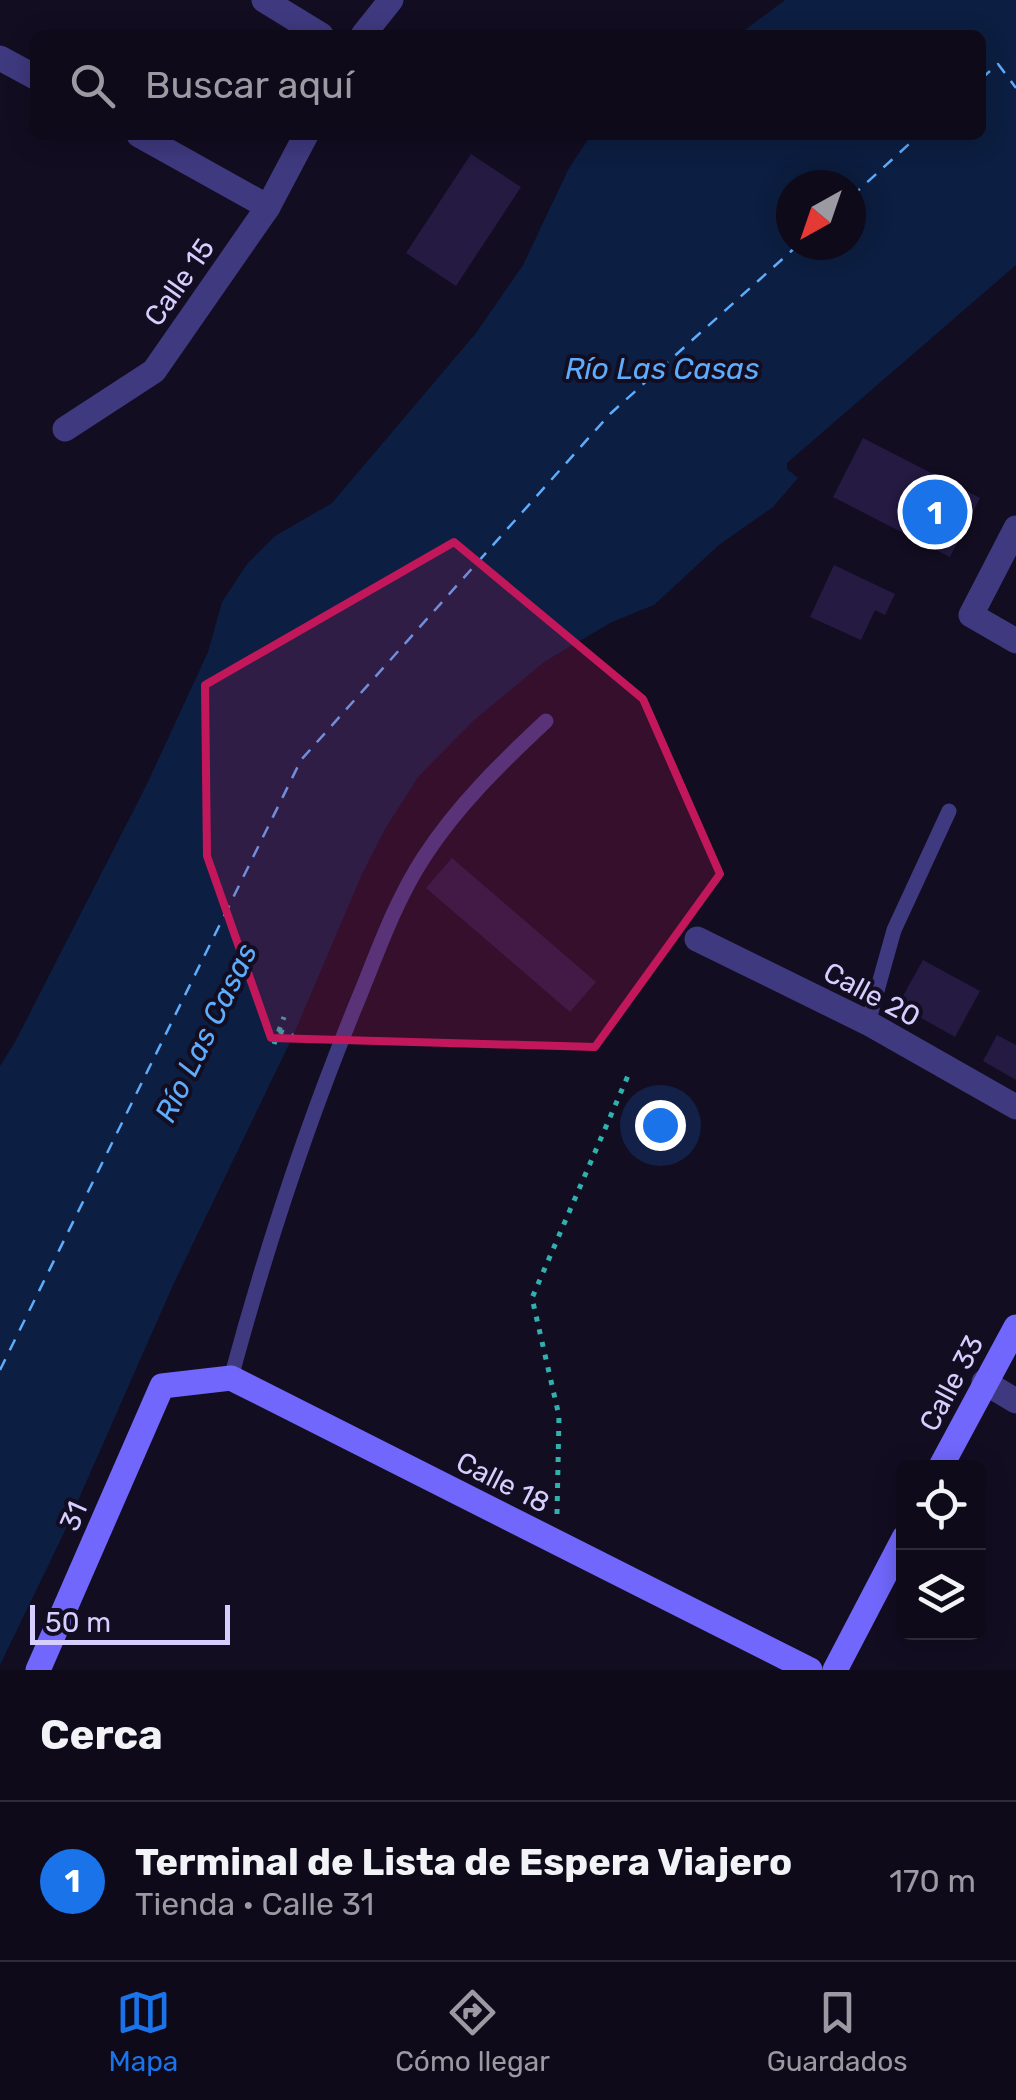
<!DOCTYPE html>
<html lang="es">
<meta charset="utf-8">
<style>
:root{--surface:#0e0a19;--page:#171322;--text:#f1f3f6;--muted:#9b9aa2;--line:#2e2b38;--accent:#1a73e8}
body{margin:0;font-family:Rubik,sans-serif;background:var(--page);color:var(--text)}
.controls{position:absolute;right:30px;bottom:30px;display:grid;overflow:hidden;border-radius:15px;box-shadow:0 5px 25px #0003}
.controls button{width:90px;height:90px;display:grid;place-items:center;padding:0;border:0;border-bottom:2px solid var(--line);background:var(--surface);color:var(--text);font:50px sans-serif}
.compass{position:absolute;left:776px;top:170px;width:90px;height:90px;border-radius:50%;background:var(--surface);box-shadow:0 5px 25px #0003;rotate:220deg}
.scale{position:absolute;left:30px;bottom:25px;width:200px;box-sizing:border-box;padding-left:10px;border:5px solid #d6cefe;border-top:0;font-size:28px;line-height:35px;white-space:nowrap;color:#d6cefe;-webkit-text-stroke:8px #120d21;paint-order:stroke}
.you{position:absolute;left:660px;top:1125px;width:35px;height:35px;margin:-25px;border:8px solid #fff;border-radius:50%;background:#1a73e8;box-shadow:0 0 0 15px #1a73e833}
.badge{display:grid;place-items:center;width:65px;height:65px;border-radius:50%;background:var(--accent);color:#fff;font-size:32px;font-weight:700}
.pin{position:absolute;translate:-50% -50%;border:5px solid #fff;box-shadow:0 2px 10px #0006}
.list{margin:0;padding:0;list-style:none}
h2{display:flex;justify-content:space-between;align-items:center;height:130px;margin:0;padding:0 40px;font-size:42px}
h2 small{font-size:32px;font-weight:400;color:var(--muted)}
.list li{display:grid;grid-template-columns:65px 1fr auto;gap:30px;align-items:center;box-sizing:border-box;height:160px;padding:0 40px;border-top:2px solid var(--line)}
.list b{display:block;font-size:38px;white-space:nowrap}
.list p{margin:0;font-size:32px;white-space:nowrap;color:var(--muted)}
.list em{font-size:32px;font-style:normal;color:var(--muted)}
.icon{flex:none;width:55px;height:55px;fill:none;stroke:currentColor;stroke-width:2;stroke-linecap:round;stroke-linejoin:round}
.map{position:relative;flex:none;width:1016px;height:1670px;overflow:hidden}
.search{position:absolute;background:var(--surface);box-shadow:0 5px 25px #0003;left:30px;right:30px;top:30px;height:110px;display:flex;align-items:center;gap:25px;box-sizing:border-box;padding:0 35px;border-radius:15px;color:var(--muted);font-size:38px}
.sheet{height:290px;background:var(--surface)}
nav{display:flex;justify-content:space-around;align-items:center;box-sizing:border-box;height:140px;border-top:2px solid var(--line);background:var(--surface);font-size:28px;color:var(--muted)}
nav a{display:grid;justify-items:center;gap:5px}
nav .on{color:var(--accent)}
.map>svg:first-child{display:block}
</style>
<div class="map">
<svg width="1016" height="1670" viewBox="0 0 1016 1670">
<rect width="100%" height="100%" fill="#120d21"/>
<path fill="#0c1e41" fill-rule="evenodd" d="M785 0H1016V285L798 478 773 507 719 545 654 605 612 622 544 662 473 721 418 777 385 829 362 874 293 1036 174 1283 62 1537 0 1665V1066L15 1042 146 786 208 652 222 602 247 564 275 536 332 503 476 333 523 265 569 168 591 135H981V35H738ZM791 185H851V245H791Z"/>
<polygon fill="#120d21" points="1016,265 1016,285 798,478 787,469 787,463"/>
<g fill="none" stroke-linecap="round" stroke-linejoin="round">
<g stroke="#5eacfc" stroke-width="2.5" stroke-dasharray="12 10" stroke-linecap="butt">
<polyline points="981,79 998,64 1016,88"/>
<polyline points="851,197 919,135"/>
<polyline points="0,1370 301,760 610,414 798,245"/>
</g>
</g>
<g fill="#241a42">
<polygon points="471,154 521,187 456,286 406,253"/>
<polygon points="863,438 980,498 950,557 833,497"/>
<polygon points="834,565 895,594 885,615 875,610 861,640 810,617"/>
<polygon points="452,858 596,982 570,1012 426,888"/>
<polygon points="923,960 980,991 955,1037 898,1005"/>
<polygon points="997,1035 1016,1045 1016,1080 983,1061"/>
</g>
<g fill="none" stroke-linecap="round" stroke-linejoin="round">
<g stroke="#30b1ae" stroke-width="5" stroke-dasharray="5 8" stroke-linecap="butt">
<polyline points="279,1031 293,1036"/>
<polyline points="274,1044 284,1017"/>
<polyline points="557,1514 559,1416 532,1298 630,1071"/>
</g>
<g stroke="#3f397f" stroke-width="15">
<polyline points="868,1023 894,930 949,811"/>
<path d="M231 1378C266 1248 308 1120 360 995 379 948 396 900 424 857 457 806 502 762 546 721"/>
</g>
<g stroke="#3f397f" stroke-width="25">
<polyline points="264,0 321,35"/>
<polyline points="363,35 391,0"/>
<polyline points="0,58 35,77"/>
<polyline points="139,135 268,207"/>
<polyline points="65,429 154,371 268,207 306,135"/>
<polyline points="1016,528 971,615 1016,641"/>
<polyline points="697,939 868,1023 1016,1107"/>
<polyline points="984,1382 1016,1401"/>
</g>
<g stroke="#7167fc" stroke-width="25">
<polyline points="940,1468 1016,1327"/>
<polyline points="38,1670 162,1386 231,1378 810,1670"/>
<polyline points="835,1670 904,1538"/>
</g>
</g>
<path fill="#c2185b" fill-opacity="0.2" stroke="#c2185b" stroke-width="8" stroke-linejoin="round" d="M454 542 643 699 720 874 595 1047 271 1038 207 856 205 685Z"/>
<g text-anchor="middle" stroke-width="8" stroke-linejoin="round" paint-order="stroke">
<g font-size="28" fill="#d6cefe" stroke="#120d21">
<text transform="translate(179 282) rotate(-55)" y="10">Calle 15</text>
<text transform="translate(872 994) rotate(28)" y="10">Calle 20</text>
<text transform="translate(951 1383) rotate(-62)" y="10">Calle 33</text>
<text transform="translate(503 1482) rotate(27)" y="10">Calle 18</text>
<text transform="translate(73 1516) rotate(-66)" y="10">31</text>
</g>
<g font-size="30" font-style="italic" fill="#5eacfc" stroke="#120d21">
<text x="662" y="379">Río Las Casas</text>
<text transform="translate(206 1033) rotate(-64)" y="10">Río Las Casas</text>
</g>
</g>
</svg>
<div class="controls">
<button><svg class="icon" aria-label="locate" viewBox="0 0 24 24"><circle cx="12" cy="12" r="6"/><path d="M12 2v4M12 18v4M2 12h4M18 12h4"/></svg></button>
<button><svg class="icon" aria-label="layers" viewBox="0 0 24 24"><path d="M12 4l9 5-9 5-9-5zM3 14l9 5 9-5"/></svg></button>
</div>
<svg class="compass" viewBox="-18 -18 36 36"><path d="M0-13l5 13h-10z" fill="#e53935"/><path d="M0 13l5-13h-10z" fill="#9b9aa2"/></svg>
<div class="scale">50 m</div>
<div class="you"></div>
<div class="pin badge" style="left:935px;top:512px">1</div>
<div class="search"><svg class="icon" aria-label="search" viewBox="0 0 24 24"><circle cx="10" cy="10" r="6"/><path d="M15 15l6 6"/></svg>Buscar aquí</div>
</div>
<section class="sheet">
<h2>Cerca<small></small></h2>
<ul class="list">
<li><span class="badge">1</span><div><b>Terminal de Lista de Espera Viajero</b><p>Tienda · Calle 31</p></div><em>170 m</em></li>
</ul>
</section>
<nav>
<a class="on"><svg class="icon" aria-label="map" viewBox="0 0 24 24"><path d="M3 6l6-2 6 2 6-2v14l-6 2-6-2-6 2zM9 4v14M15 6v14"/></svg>Mapa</a>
<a><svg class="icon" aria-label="directions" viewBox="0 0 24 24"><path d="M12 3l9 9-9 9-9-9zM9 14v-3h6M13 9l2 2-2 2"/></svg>Cómo llegar</a>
<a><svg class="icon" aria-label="saved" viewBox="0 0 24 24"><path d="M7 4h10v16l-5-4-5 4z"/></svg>Guardados</a>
</nav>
